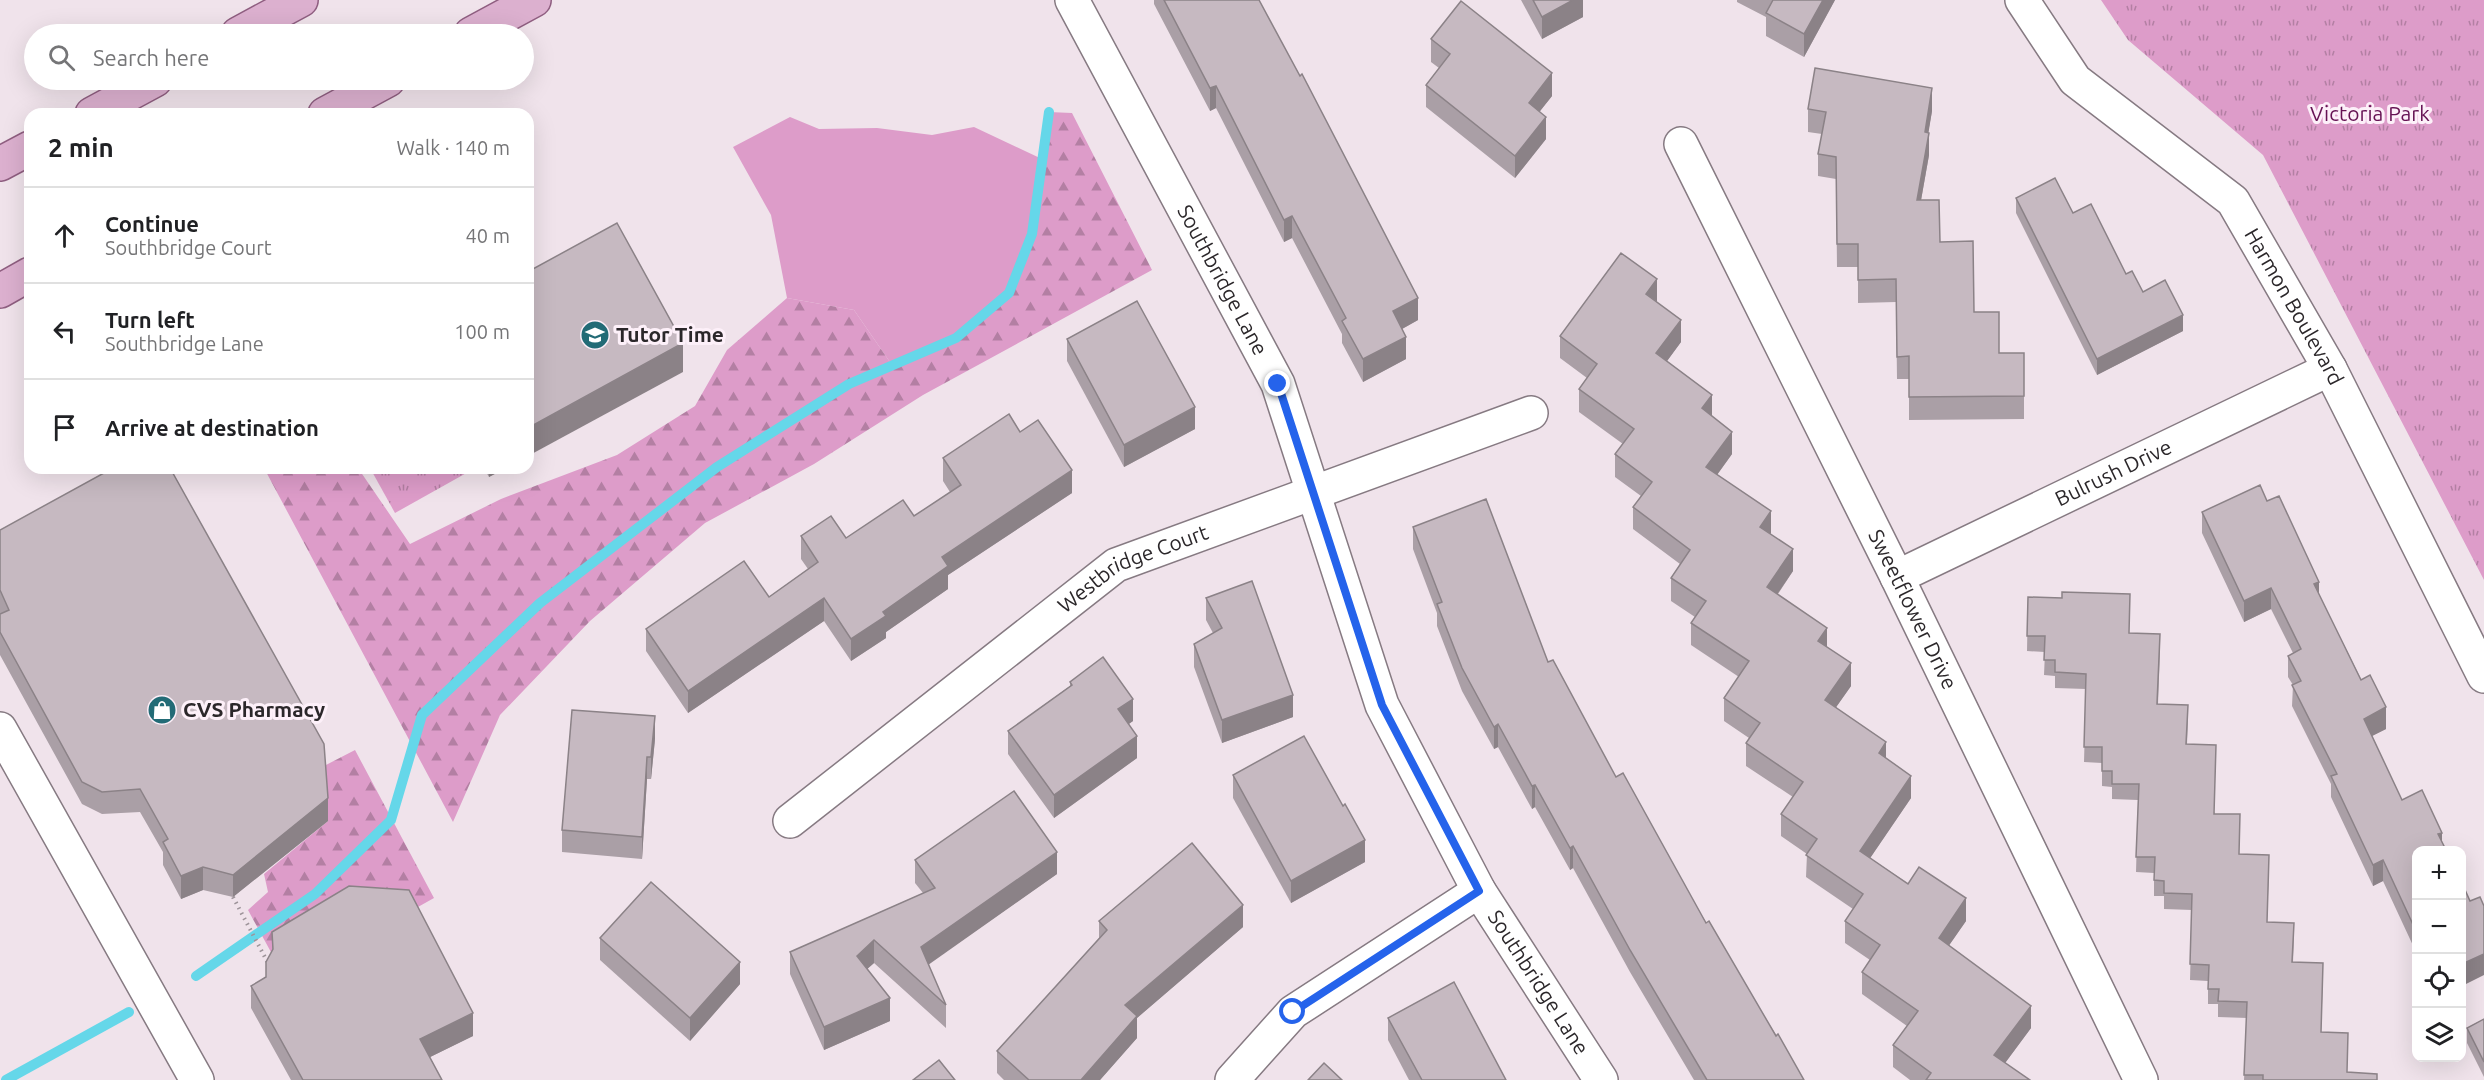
<!DOCTYPE html>
<meta charset="utf-8">
<style>
:root{--surface:#fff;--page:#f2f2f2;--text:#202124;--muted:#757577;--line:#e0e0e0}
body{margin:0;font-family:Ubuntu,sans-serif;background:var(--page);color:var(--text)}
.controls{position:absolute;right:18px;bottom:18px;display:grid;overflow:hidden;border-radius:12px;box-shadow:0 6px 24px #0002}
.controls button{width:54px;height:54px;display:grid;place-items:center;padding:0;border:0;border-bottom:2px solid var(--line);background:var(--surface);color:var(--text);font:30px sans-serif}
.stop{position:absolute;width:18px;height:18px;margin:-14px;border:4px solid #2563eb;border-radius:50%;background:#fff}
.stop.end{background:#2563eb;border-color:#fff;box-shadow:0 2px 6px #0008}
.list{margin:0;padding:0;list-style:none}
h2{display:flex;justify-content:space-between;align-items:center;height:78px;margin:0;padding:0 24px;font-size:26px}
h2 small{font-size:20px;font-weight:400;color:var(--muted)}
.list li{display:grid;grid-template-columns:39px 1fr auto;gap:18px;align-items:center;box-sizing:border-box;height:96px;padding:0 24px;border-top:2px solid var(--line)}
.list b{display:block;font-size:22px;white-space:nowrap}
.list p{margin:0;font-size:20px;white-space:nowrap;color:var(--muted)}
.list em{font-size:20px;font-style:normal;color:var(--muted)}
.icon{flex:none;width:33px;height:33px;fill:none;stroke:currentColor;stroke-width:2;stroke-linecap:round;stroke-linejoin:round}
.map{position:relative;flex:none;width:2484px;height:1080px;overflow:hidden}
.search{position:absolute;background:var(--surface);box-shadow:0 6px 24px #0002;left:24px;top:24px;width:510px;height:66px;display:flex;align-items:center;gap:15px;box-sizing:border-box;padding:0 21px;border-radius:33px;color:var(--muted);font-size:22px}
.panel{position:absolute;background:var(--surface);box-shadow:0 6px 24px #0002;left:24px;top:108px;width:510px;height:366px;border-radius:18px}
.map>svg:first-child{display:block}
</style>
<div class="map">
<svg width="2484" height="1080" viewBox="0 0 2484 1080">
<defs>
<pattern id="forest-firs" width="22" height="20" patternUnits="userSpaceOnUse" patternTransform="scale(1.5)"><rect width="22" height="20" fill="#dd9cc9"/><path d="M5 1l3.5 6h-7zM16 11l3.5 6h-7z" fill="#b37fa3"/></pattern>
<pattern id="park-tufts" width="24" height="20" patternUnits="userSpaceOnUse" patternTransform="scale(1.5)"><rect width="24" height="20" fill="#dd9cc9"/><path d="M3 7l-1-3M5 7V3M7 7l1-3M15 17l-1-3M17 17v-4M19 17l1-3" fill="none" stroke="#b37fa3"/></pattern>
</defs>
<rect width="100%" height="100%" fill="#f0e3eb"/>
<polygon fill="#dd9cc9" points="790,117 819,129 877,128 932,135 974,127 1042,159 1032,234 1009,293 956,338 892,365 854,310 787,298 771,215 733,147"/>
<g fill="url(#forest-firs)">
<polygon points="1049,112 1072,113 1152,270 923,395 814,464 705,523 590,621 500,715 453,822 264,468 358,468 410,544 501,499 617,455 695,406 727,350 787,298 854,310 892,365 956,338 1009,293 1032,234"/>
<polygon points="355,750 434,898 409,912 272,954 248,910 268,892 264,874 328,821 324,766"/>
</g>
<g fill="url(#park-tufts)">
<polygon points="2101,0 2484,0 2484,580 2263,155 2128,40"/>
<polygon points="370,468 468,468 470,471 395,513"/>
</g>
<g fill="none" stroke-linecap="round" stroke-linejoin="round">
<g stroke="#65d7e9" stroke-width="10">
<polyline points="196,976 315,894 391,820 422,715 540,603 717,467 849,384 956,338 1009,293 1032,234 1049,112"/>
<polyline points="6,1080 129,1012"/>
</g>
<g stroke="#867a82" stroke-width="36">
<g id="minor">
<path id="s1" d="M1072 0 1278 384 1382 705 1479 891 1601 1080"/>
<path id="s2" d="M2022 0 2075 80 2233 201 2330 369 2484 676"/>
<path id="s3" d="M1681 144 1897 577 2141 1080"/>
<path id="s4" d="M1897 577 2330 369"/>
<polyline points="0,729 197,1080"/>
<path id="s5" d="M790 821 1116 565 1531 413"/>
<polyline points="1232,1080 1293,1012 1479,891"/>
</g>
</g>
<g stroke="#8f5e80" stroke-width="36">
<g id="major">
<polyline points="238,34 301,0"/>
<polyline points="471,34 534,0"/>
<polyline points="92,114 155,80"/>
<polyline points="325,114 388,80"/>
<polyline points="0,164 30,148"/>
<polyline points="0,291 30,274"/>
</g>
</g>
<polyline stroke="#9e949a" stroke-width="4" stroke-dasharray="1.5 4.5" stroke-linecap="butt" points="233,897 268,963"/>
<use href="#minor" stroke="#fff" stroke-width="33"/>
<use href="#major" stroke="#dcb0cf" stroke-width="33"/>
</g>
<g fill="#aa9fa6">
<polygon points="1154,0 1259,0 1418,320 1402,329 1406,359 1363,382 1342,343 1342,334 1292,238 1284,242 1216,108 1210,111 1154,4"/>
<polygon points="1521,0 1583,0 1583,17 1542,39"/>
<polygon points="1737,0 1835,0 1804,57 1766,36 1766,17 1737,2"/>
<polygon points="1431,39 1552,96 1540,111 1546,139 1515,178 1426,107 1426,85 1439,68 1431,62"/>
<polygon points="1808,109 1932,111 1928,133 1929,155 1921,200 1940,242 1974,312 1999,353 2024,353 2024,419 1909,420 1909,379 1897,379 1896,302 1858,303 1858,267 1837,267 1836,179 1818,176 1818,154 1822,134 1808,132"/>
<polygon points="2016,198 2073,213 2143,292 2183,331 2097,375 2016,213"/>
<polygon points="1657,302 1681,342 1667,361 1712,416 1732,454 1717,475 1771,533 1770,534 1793,571 1778,594 1827,647 1851,686 1836,707 1886,758 1911,798 1870,858 1966,921 1949,945 2031,1028 2005,1063 2030,1080 1910,1080 1893,1067 1893,1045 1907,1026 1862,994 1862,972 1870,960 1845,943 1845,921 1853,909 1806,877 1807,854 1781,836 1781,814 1793,797 1746,766 1746,743 1749,738 1724,721 1724,698 1739,677 1691,645 1691,623 1695,617 1671,601 1671,578 1680,564 1633,529 1633,507 1641,496 1615,477 1615,454 1623,444 1579,412 1579,389 1587,378 1560,358 1560,336"/>
<polygon points="1067,339 1195,429 1124,467 1067,361"/>
<polygon points="1020,432 1072,493 948,575 948,589 886,632 886,638 851,661 824,621 688,713 646,651 646,629 769,597 808,569 801,559 801,536 846,538 914,516 950,492 943,481 943,458"/>
<polygon points="484,468 506,468 489,477"/>
<polygon points="2267,501 2319,595 2386,729 2372,736 2416,850 2416,952 2383,881 2373,886 2331,797 2331,784 2292,706 2293,685 2288,677 2288,656 2293,653 2271,609 2244,622 2202,533 2202,512"/>
<polygon points="1413,527 1548,662 1616,777 1804,1080 1694,1080 1630,972 1573,868 1570,870 1535,807 1532,809 1498,747 1494,749 1462,691 1437,626 1437,613 1413,549"/>
<polygon points="0,530 328,821 233,897 203,890 181,899 163,865 163,852 140,812 102,814 82,804 0,655"/>
<polygon points="2028,597 2062,598 2160,650 2158,704 2188,720 2187,744 2215,814 2239,854 2269,871 2267,922 2294,938 2293,962 2323,978 2321,1032 2347,1072 2377,1080 2244,1080 2247,1018 2218,1017 2218,1004 2208,1004 2208,981 2190,980 2192,910 2164,909 2164,896 2154,896 2154,873 2136,872 2138,800 2112,799 2112,787 2102,786 2102,763 2084,762 2086,689 2055,688 2055,676 2044,675 2045,652 2027,651"/>
<polygon points="1206,598 1293,717 1222,743 1194,667 1194,644 1213,633 1206,620"/>
<polygon points="1070,682 1133,721 1128,724 1137,758 1054,818 1008,754 1008,731 1070,686"/>
<polygon points="655,739 651,779 647,779 642,859 562,852 562,830"/>
<polygon points="1233,775 1343,806 1365,862 1291,903 1233,798"/>
<polygon points="915,860 1057,874 928,964 946,1005 946,1028 874,963 867,969 890,1021 824,1050 790,974 790,952 923,893 915,883"/>
<polygon points="1099,921 1243,927 1137,1018 1137,1038 1100,1080 1004,1080 997,1073 997,1051 1099,938"/>
<polygon points="272,932 473,1036 430,1057 442,1080 291,1080 251,1008 251,986 266,977 272,951"/>
<polygon points="600,938 740,984 690,1041 600,960"/>
<polygon points="1388,1018 1506,1080 1409,1080 1388,1040"/>
<polygon points="2484,1019 2484,1077 2467,1043 2467,1028"/>
</g>
<g fill="#8b8287">
<polygon points="1573,0 1583,0 1583,17 1542,39 1542,17"/>
<polygon points="1823,0 1835,0 1804,57 1804,34"/>
<polygon points="1552,73 1552,96 1529,125 1529,103"/>
<polygon points="1216,86 1216,108 1210,111 1210,88"/>
<polygon points="1932,88 1932,111 1925,154 1925,132"/>
<polygon points="1546,117 1546,139 1515,178 1515,156"/>
<polygon points="1929,133 1929,155 1917,223 1917,200"/>
<polygon points="1292,216 1292,238 1284,242 1284,220"/>
<polygon points="1657,279 1657,302 1646,294"/>
<polygon points="1418,298 1418,320 1393,334 1393,311"/>
<polygon points="2183,315 2183,331 2097,375 2097,359"/>
<polygon points="1681,320 1681,342 1656,376 1656,353"/>
<polygon points="1406,337 1406,359 1363,382 1363,359"/>
<polygon points="683,343 683,372 528,456 528,428"/>
<polygon points="1712,395 1712,418 1702,408"/>
<polygon points="1195,407 1195,429 1124,467 1124,445"/>
<polygon points="1732,432 1732,454 1706,490 1706,467"/>
<polygon points="489,468 506,468 489,477"/>
<polygon points="1072,470 1072,493 948,575 948,589 886,632 886,638 851,661 851,639 883,612 942,557"/>
<polygon points="1771,511 1771,533 1760,550 1760,527"/>
<polygon points="1793,549 1793,571 1767,609 1767,587"/>
<polygon points="2319,582 2319,603 2314,584"/>
<polygon points="2271,588 2271,609 2244,622 2244,601"/>
<polygon points="824,598 824,621 688,713 688,691"/>
<polygon points="1827,628 1827,651 1818,641"/>
<polygon points="1851,663 1851,686 1825,723 1825,700"/>
<polygon points="1293,695 1293,717 1222,743 1222,720"/>
<polygon points="1133,699 1133,721 1118,732 1118,709"/>
<polygon points="2386,707 2386,729 2364,740 2364,719"/>
<polygon points="655,716 655,739 651,779 651,757"/>
<polygon points="1498,724 1498,747 1494,749 1494,727"/>
<polygon points="1137,736 1137,758 1054,818 1054,795"/>
<polygon points="1886,742 1886,765 1879,753"/>
<polygon points="647,757 647,779 642,859 642,837"/>
<polygon points="1911,776 1911,798 1860,873 1860,851"/>
<polygon points="1535,785 1535,807 1532,809 1532,786"/>
<polygon points="328,798 328,821 233,897 233,875"/>
<polygon points="2442,833 2442,850 2438,834"/>
<polygon points="1365,840 1365,862 1291,903 1291,881"/>
<polygon points="1573,846 1573,868 1570,870 1570,848"/>
<polygon points="1057,852 1057,874 921,970 921,947"/>
<polygon points="2383,860 2383,881 2373,886 2373,865"/>
<polygon points="203,867 203,890 181,899 181,876"/>
<polygon points="1966,898 1966,921 1939,960 1939,938"/>
<polygon points="1243,905 1243,927 1137,1018 1137,1038 1100,1080 1081,1080 1125,1005"/>
<polygon points="874,940 874,963 857,978 857,956"/>
<polygon points="2484,954 2484,975 2462,986 2462,964"/>
<polygon points="740,962 740,984 690,1041 690,1018"/>
<polygon points="890,998 890,1021 824,1050 824,1027"/>
<polygon points="2031,1006 2031,1028 1994,1078 1994,1055"/>
<polygon points="473,1013 473,1036 420,1062 420,1039"/>
</g>
<g fill="#c6b9c1" stroke="#8b8287" stroke-width="1.5">
<polygon points="1164,0 1259,0 1300,76 1302,74 1418,298 1393,311 1406,337 1363,359 1342,321 1346,318 1292,216 1284,220 1216,86 1210,88"/>
<polygon points="1533,0 1573,0 1542,17"/>
<polygon points="1773,0 1823,0 1804,34 1766,13"/>
<polygon points="1461,1 1552,73 1529,103 1546,117 1515,156 1426,85 1450,54 1431,39"/>
<polygon points="1815,68 1932,88 1925,132 1929,133 1917,200 1939,200 1940,242 1973,241 1974,312 1999,312 1999,353 2024,353 2024,396 1909,397 1909,356 1897,357 1896,279 1858,280 1858,244 1837,244 1836,157 1818,154 1826,112 1808,109"/>
<polygon points="2055,178 2073,213 2091,204 2126,274 2132,271 2143,292 2165,280 2183,315 2097,359 2016,198"/>
<polygon points="617,223 683,343 528,428 528,260 533,269"/>
<polygon points="1621,253 1657,279 1646,294 1681,320 1656,353 1712,395 1702,408 1732,432 1706,467 1771,511 1760,527 1793,549 1767,587 1827,628 1818,641 1851,663 1825,700 1886,742 1879,753 1911,776 1860,851 1908,884 1919,867 1966,898 1939,938 2031,1006 1994,1055 2030,1080 1926,1080 1931,1073 1893,1045 1918,1011 1862,972 1880,945 1845,921 1863,894 1806,855 1817,839 1781,814 1803,782 1746,743 1760,723 1724,698 1749,661 1691,623 1706,601 1671,578 1690,550 1633,507 1652,482 1615,454 1634,429 1579,389 1597,364 1560,336"/>
<polygon points="1137,301 1195,407 1124,445 1067,339"/>
<polygon points="1009,414 1020,432 1038,420 1072,470 942,557 948,566 883,612 886,616 851,639 824,598 688,691 646,629 744,561 769,597 818,562 801,536 831,516 846,538 903,500 914,516 961,485 943,458"/>
<polygon points="113,468 170,468 324,744 328,798 233,875 203,867 181,876 163,842 168,839 140,789 102,792 82,782 0,632 0,614 9,610 0,590 0,530"/>
<polygon points="2260,485 2267,501 2279,496 2319,582 2314,584 2361,680 2370,675 2386,707 2364,719 2402,800 2422,790 2442,833 2438,834 2446,850 2416,850 2416,931 2383,860 2373,865 2331,776 2337,774 2292,685 2301,681 2288,656 2301,649 2271,588 2244,601 2202,512"/>
<polygon points="1486,499 1548,662 1553,660 1616,777 1623,773 1706,923 1709,921 1776,1036 1778,1034 1804,1080 1707,1080 1630,950 1573,846 1570,848 1535,785 1532,786 1498,724 1494,727 1462,668 1437,604 1442,602 1413,527"/>
<polygon points="1252,581 1293,695 1222,720 1194,644 1222,628 1206,598"/>
<polygon points="2062,592 2130,594 2129,633 2160,634 2157,704 2188,705 2186,744 2216,745 2214,814 2240,814 2239,854 2269,855 2267,922 2294,923 2292,962 2323,963 2321,1032 2348,1033 2347,1072 2377,1074 2377,1080 2263,1080 2263,1075 2244,1075 2247,1002 2218,1001 2219,989 2208,989 2209,965 2190,964 2192,894 2164,893 2164,881 2154,880 2155,857 2136,857 2139,784 2112,784 2112,771 2102,771 2102,747 2084,747 2086,674 2055,672 2055,660 2044,660 2045,636 2027,636 2028,597 2062,598"/>
<polygon points="1103,657 1133,699 1118,709 1137,736 1054,795 1008,731 1072,685 1070,682"/>
<polygon points="572,710 655,716 651,757 647,757 642,837 562,830"/>
<polygon points="1304,736 1343,806 1345,804 1365,840 1291,881 1233,775"/>
<polygon points="1014,791 1057,852 921,947 946,1005 874,940 857,956 890,998 824,1027 790,952 935,888 915,860"/>
<polygon points="1192,843 1243,905 1125,1005 1137,1016 1081,1080 1029,1080 997,1051 1107,930 1099,921"/>
<polygon points="651,882 740,962 690,1018 600,938"/>
<polygon points="2462,883 2470,901 2480,897 2484,906 2484,954 2462,964"/>
<polygon points="349,886 409,890 473,1013 420,1039 442,1080 303,1080 251,986 266,977 266,962 273,949 272,932"/>
<polygon points="1454,982 1506,1080 1422,1080 1388,1018"/>
<polygon points="2484,1019 2484,1062 2467,1028"/>
<polygon points="939,1060 955,1080 913,1080"/>
<polygon points="1324,1063 1342,1080 1308,1080"/>
</g>
<g fill="none" stroke-linecap="round" stroke-linejoin="round">
<polyline stroke="#2563eb" stroke-width="8" points="1278,384 1382,705 1479,891 1293,1012"/>
</g>
<defs>
<g id="school-disc" transform="scale(1.5)"><circle r="9.5" fill="#226b76" stroke="#fdf0f9"/><path d="M0-5L7-2L0 1L-7-2ZM-4 1L0 2.5L4 1V4Q0 6-4 4Z" fill="#fff"/></g>
<g id="shop-disc" transform="scale(1.5)"><circle r="9.5" fill="#226b76" stroke="#fdf0f9"/><path d="M-5-2.5h2.3a2.7 3.5 0 0 1 5.4 0H5L5.5 6h-11ZM-1.5-2.5h3a1.5 2.3 0 0 0-3 0Z" fill="#fff"/></g>
</defs>
<g fill-rule="evenodd">
<use href="#school-disc" x="595" y="335"/>
<use href="#shop-disc" x="162" y="710"/>
</g>
<g text-anchor="middle" stroke-width="6" stroke-linejoin="round" paint-order="stroke">
<g font-size="21" fill="#661354" stroke="#fdf0f9">
<text x="2370" y="121">Victoria Park</text>
</g>
<g font-size="21" fill="#2b272a" stroke="#fdf0f9">
<text dy="7" stroke="none"><textPath href="#s1" startOffset="318">Southbridge Lane</textPath></text>
<text dy="7" stroke="none"><textPath href="#s2" startOffset="417">Harmon Boulevard</textPath></text>
<text dy="7" stroke="none"><textPath href="#s4" startOffset="240">Bulrush Drive</textPath></text>
<text dy="7" stroke="none"><textPath href="#s5" startOffset="428">Westbridge Court</textPath></text>
<text dy="7" stroke="none"><textPath href="#s3" startOffset="520">Sweetflower Drive</textPath></text>
<text dy="7" stroke="none"><textPath href="#s1" startOffset="1092">Southbridge Lane</textPath></text>
</g>
<g font-size="21" font-weight="bold" fill="#2b272a" stroke="#fdf0f9" text-anchor="start">
<text x="616" y="342">Tutor Time</text>
<text x="183" y="717">CVS Pharmacy</text>
</g>
</g>
</svg>
<div class="controls">
<button>+</button>
<button>−</button>
<button><svg class="icon" aria-label="locate" viewBox="0 0 24 24"><circle cx="12" cy="12" r="6"/><path d="M12 2v4M12 18v4M2 12h4M18 12h4"/></svg></button>
<button><svg class="icon" aria-label="layers" viewBox="0 0 24 24"><path d="M12 4l9 5-9 5-9-5zM3 14l9 5 9-5"/></svg></button>
</div>
<div class="stop" style="left:1293px;top:1012px"></div>
<div class="stop end" style="left:1278px;top:384px"></div>
<div class="search"><svg class="icon" aria-label="search" viewBox="0 0 24 24"><circle cx="10" cy="10" r="6"/><path d="M15 15l6 6"/></svg>Search here</div>
<section class="panel">
<h2>2 min<small>Walk · 140 m</small></h2>
<ul class="list">
<li><svg class="icon" aria-label="ahead" viewBox="0 0 24 24"><path d="M12 20V5M6 11l6-6 6 6"/></svg><div><b>Continue</b><p>Southbridge Court</p></div><em>40 m</em></li>
<li><svg class="icon" aria-label="left" viewBox="0 0 24 24"><path d="M17 20v-9H6M10 6l-5 5 5 5"/></svg><div><b>Turn left</b><p>Southbridge Lane</p></div><em>100 m</em></li>
<li><svg class="icon" aria-label="arrive" viewBox="0 0 24 24"><path d="M6 21V4h12l-3 4 3 4H6"/></svg><div><b>Arrive at destination</b></div></li>
</ul>
</section>
</div>
